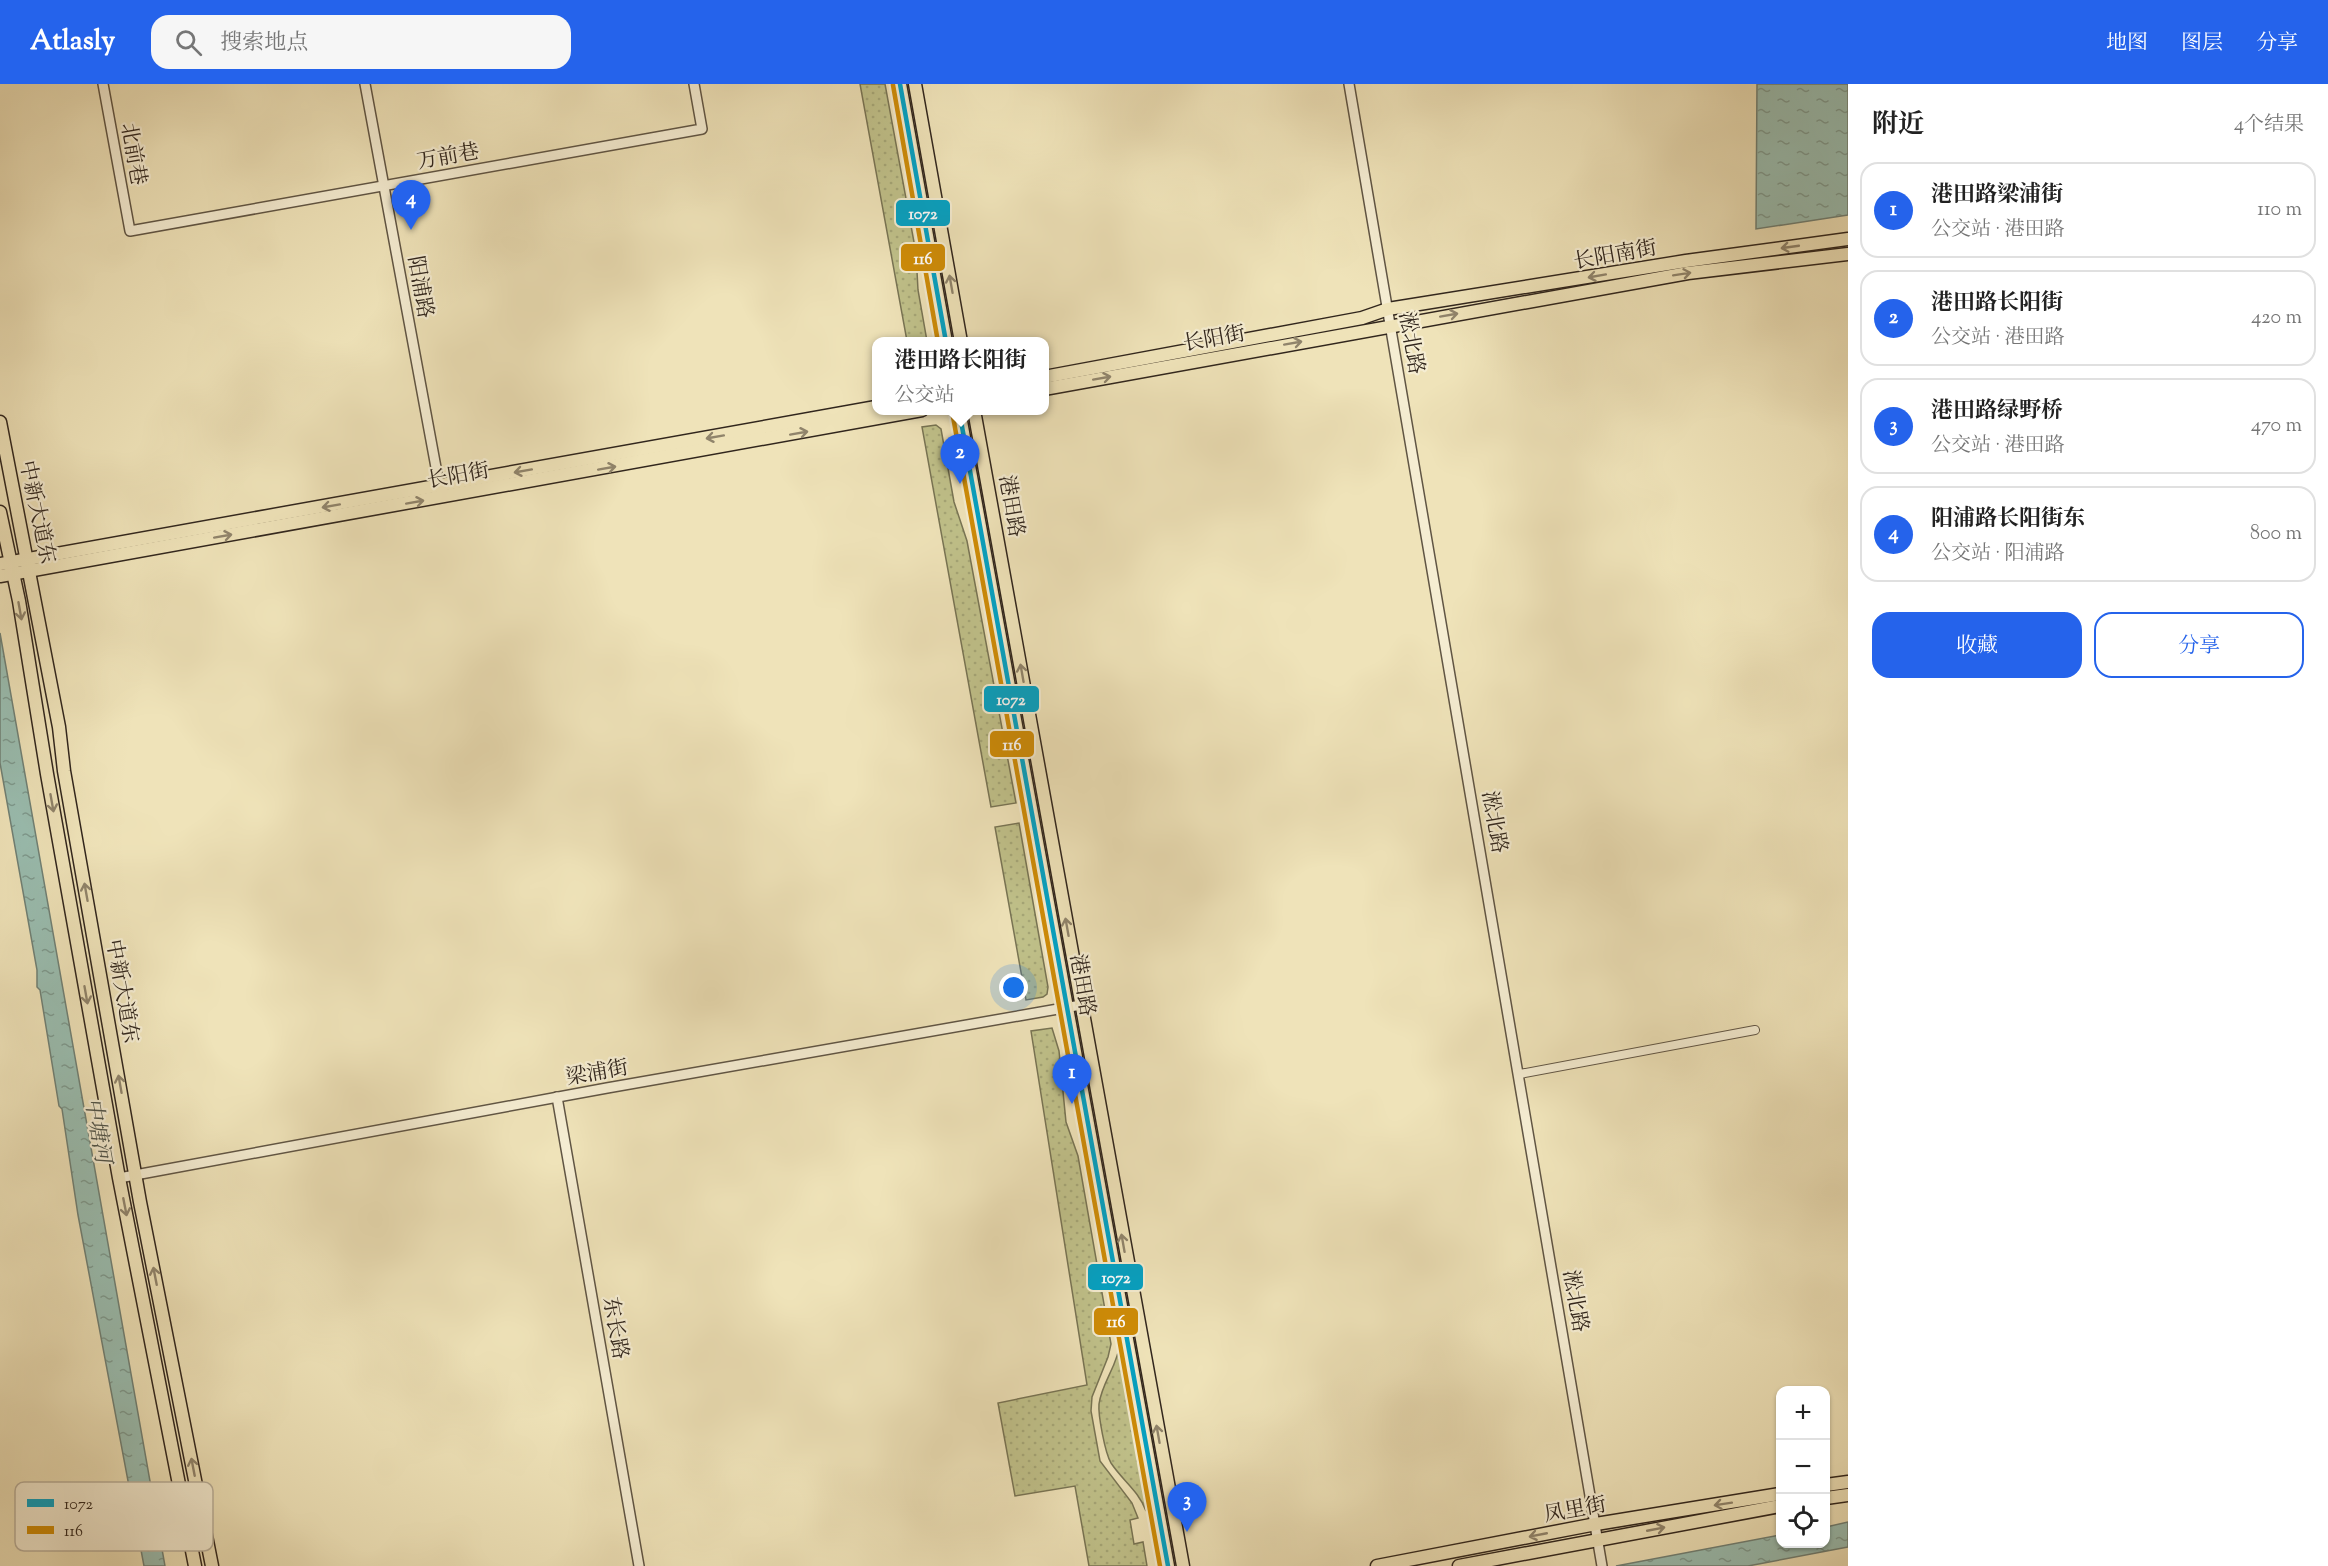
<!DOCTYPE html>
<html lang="zh">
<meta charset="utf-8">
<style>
:root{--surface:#fff;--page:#f6f6f6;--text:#222;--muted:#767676;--line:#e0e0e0;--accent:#2563eb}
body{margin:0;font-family:"Sorts Mill Goudy","Noto Serif SC",serif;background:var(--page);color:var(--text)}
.controls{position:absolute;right:18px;bottom:18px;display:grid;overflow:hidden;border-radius:12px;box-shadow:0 2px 4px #0004}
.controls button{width:54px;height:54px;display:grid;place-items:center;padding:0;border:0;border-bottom:2px solid var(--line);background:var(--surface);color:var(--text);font:30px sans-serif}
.you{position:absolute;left:1014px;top:904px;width:21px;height:21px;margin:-15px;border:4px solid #fff;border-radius:50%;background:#1a73e8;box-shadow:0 0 0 9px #1a73e833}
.badge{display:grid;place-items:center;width:39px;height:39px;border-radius:50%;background:var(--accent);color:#fff;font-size:20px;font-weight:700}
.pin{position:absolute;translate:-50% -50px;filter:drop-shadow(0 2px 3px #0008)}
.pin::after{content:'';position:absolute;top:32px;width:21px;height:18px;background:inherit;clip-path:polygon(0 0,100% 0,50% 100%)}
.popup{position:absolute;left:872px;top:253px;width:177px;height:78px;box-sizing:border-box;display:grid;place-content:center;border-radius:12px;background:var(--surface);filter:drop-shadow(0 2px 4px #0005);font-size:20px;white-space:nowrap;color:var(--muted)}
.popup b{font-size:22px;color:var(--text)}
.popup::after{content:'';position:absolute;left:50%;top:100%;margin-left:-12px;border:12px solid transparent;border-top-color:var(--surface)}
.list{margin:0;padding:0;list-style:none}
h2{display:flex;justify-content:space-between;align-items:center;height:78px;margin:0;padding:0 24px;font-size:26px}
h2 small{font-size:20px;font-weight:400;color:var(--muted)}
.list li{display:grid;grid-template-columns:39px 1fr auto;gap:18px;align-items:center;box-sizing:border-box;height:96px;margin:0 12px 12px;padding:0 12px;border:2px solid var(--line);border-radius:18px}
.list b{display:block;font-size:22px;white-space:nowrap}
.list p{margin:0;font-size:20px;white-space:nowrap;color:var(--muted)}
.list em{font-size:20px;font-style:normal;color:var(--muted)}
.actions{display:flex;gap:12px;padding:18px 24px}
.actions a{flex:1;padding:14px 0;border:2px solid var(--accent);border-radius:18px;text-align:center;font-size:21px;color:var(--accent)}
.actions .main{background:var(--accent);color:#fff}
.icon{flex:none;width:33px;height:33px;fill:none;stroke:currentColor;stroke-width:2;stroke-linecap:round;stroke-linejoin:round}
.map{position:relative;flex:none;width:1848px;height:1482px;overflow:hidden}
header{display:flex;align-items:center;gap:36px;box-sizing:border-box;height:84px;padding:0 30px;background:var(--accent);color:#fff}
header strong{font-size:28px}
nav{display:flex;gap:33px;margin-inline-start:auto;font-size:21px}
.search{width:420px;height:54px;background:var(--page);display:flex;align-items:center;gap:15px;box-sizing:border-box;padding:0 21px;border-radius:18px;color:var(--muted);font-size:22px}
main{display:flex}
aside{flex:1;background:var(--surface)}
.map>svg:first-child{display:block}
</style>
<header>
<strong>Atlasly</strong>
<div class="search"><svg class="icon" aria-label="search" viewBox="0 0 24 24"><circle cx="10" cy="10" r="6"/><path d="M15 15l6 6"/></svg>搜索地点</div>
<nav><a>地图</a><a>图层</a><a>分享</a></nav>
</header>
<main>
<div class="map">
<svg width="1848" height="1482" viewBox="0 0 1848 1482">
<defs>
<pattern id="grass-dots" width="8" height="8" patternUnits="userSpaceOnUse" patternTransform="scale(1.5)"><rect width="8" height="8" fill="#c0c18a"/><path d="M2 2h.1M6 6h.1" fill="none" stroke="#a5a677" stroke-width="1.8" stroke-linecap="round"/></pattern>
<pattern id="water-ripples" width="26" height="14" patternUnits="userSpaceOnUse" patternTransform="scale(1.5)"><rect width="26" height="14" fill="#9abeb1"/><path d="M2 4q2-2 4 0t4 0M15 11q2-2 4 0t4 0" fill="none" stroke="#7e9a8f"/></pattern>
</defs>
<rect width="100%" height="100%" fill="#efe3b9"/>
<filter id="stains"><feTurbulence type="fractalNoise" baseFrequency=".00333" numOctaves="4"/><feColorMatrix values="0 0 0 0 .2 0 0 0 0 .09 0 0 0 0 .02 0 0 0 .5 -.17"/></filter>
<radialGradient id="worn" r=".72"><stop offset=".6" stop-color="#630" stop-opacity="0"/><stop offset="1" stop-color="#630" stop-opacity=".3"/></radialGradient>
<g fill="url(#grass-dots)" stroke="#787454" stroke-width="1.5">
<polygon points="860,0 885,0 916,169 918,206 927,257 907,257"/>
<polygon points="936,341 941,345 954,418 967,457 1016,719 991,723 922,343"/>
<polygon points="1019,739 1048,903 1047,910 1043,913 1026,916 995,743"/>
<polygon points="1052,944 1059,967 1066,1038 1078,1072 1111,1260 1108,1273 1092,1313 1091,1327 1100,1377 1132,1419 1138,1434 1130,1436 1134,1460 1143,1458 1147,1482 1089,1482 1075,1402 1015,1412 998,1319 1087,1301 1031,947"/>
<path d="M1120 1259 1139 1361 1146 1427C1139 1407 1122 1396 1111 1379 1105 1369 1098 1331 1099 1320 1102 1298 1118 1281 1120 1259Z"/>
</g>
<g fill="url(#water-ripples)" stroke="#708176" stroke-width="1.5">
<polygon points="1757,0 1848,0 1848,131 1756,145"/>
<polygon points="0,549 165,1482 144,1482 78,1131 62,1025 59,1022 40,906 37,903 37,886 0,679"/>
<polygon points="1848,1438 1848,1463 1748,1482 1616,1482 1780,1451 1780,1460 1826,1460 1826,1443"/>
</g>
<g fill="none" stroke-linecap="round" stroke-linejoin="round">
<g stroke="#605544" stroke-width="10">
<polyline id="minor" points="1520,990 1755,946"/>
</g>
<g stroke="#605544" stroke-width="12">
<g id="tertiary">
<polyline points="103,0 130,147 702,45 694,0"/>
<polyline points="365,0 440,405"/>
<polyline points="1349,0 1602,1482"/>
<polyline points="557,1013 639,1482"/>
<polyline points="119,1094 607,1004 1081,921"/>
</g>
</g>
<g stroke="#31261d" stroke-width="15">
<g id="primary">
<polyline points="900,0 946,258"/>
<polyline points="915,0 961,258"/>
<polyline points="1044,293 1362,234 1388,225 1686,177 1848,155"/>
<polyline points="1044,305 1688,189 1848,170"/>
<polyline points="959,326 1168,1482"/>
<polyline points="974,326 1183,1482"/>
<polyline points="0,338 59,643 64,687 140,1118 212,1482"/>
<polyline points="0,428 19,517 47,690 119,1094 195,1482"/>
<polyline points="0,480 876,323"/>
<polyline points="0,492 922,326"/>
<polyline points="1826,1401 1848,1398"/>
<polyline points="1826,1414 1848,1411"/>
<polyline points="1377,1482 1596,1440 1780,1410"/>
<polyline points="1459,1482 1780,1422"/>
</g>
</g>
<use href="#minor" stroke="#f5edd2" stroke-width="8"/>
<use href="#tertiary" stroke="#f5edd2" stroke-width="9"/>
<use href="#primary" stroke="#efe3b9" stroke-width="12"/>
<g stroke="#f5edd2" stroke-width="9">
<g id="bus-1">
<polyline points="900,0 946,258"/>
<polyline points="959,326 1168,1482"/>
</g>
</g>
<g stroke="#f5edd2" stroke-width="9">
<g id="bus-2">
<polyline points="893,1 938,258"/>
<polyline points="952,327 1160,1482"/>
</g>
</g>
<use href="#bus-1" stroke="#02a2c5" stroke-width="4.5"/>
<use href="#bus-2" stroke="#cf8c06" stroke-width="4.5"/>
</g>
<defs><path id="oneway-shaft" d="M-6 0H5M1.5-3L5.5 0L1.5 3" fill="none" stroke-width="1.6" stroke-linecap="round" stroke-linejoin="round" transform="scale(1.5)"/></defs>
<g stroke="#90846b">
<use href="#oneway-shaft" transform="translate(1790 163) rotate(172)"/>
<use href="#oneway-shaft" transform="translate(1682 190) rotate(-9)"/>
<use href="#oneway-shaft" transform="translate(1597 192) rotate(170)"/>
<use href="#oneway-shaft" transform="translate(951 200) rotate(-100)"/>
<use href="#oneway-shaft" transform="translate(1449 231) rotate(-10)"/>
<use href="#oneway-shaft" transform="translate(1293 259) rotate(-10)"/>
<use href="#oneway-shaft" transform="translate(1102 294) rotate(-10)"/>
<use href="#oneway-shaft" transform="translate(799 349) rotate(-10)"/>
<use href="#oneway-shaft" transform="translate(715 353) rotate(170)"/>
<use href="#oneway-shaft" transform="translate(607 384) rotate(-10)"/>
<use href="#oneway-shaft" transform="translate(523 387) rotate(170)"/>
<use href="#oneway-shaft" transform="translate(415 418) rotate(-10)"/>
<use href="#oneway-shaft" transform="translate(331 422) rotate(170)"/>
<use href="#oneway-shaft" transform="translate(223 452) rotate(-10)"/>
<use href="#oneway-shaft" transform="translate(20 527) rotate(80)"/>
<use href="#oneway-shaft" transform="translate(1022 589) rotate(-100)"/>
<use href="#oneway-shaft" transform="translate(52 719) rotate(80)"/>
<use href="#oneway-shaft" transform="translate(86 808) rotate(-100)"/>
<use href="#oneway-shaft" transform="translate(1067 843) rotate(-100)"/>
<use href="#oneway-shaft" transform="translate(86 911) rotate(80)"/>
<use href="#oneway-shaft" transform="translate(120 1000) rotate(-100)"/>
<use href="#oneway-shaft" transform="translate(125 1123) rotate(79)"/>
<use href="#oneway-shaft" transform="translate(1123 1159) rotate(-100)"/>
<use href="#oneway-shaft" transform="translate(155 1192) rotate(-101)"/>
<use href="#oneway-shaft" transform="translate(1158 1350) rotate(-100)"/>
<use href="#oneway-shaft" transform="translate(193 1383) rotate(-101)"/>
<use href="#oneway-shaft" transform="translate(1723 1420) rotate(171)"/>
<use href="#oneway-shaft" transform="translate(1656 1445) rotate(-11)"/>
<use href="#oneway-shaft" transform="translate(1538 1451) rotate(169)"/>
</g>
<g text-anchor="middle" stroke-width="4.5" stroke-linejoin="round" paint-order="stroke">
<g font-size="21" fill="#31261d" stroke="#f5edd2">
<text transform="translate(134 70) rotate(80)" y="7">北前巷</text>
<text transform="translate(448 72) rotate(-10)" y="7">万前巷</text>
<text transform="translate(1615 170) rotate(-10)" y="7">长阳南街</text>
<text transform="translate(421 203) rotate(80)" y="7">阳浦路</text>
<text transform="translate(1214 254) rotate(-10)" y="7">长阳街</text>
<text transform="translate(1412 259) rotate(80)" y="7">淞北路</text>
<text transform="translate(458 391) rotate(-10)" y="7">长阳街</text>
<text transform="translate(1012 422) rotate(80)" y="7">港田路</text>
<text transform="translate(38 428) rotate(78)" y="7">中新大道东</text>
<text transform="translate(1495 738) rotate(80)" y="7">淞北路</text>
<text transform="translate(1083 901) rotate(80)" y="7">港田路</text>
<text transform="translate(123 907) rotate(80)" y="7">中新大道东</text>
<text transform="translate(597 988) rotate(-10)" y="7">梁浦街</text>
<text transform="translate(1576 1217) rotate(80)" y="7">淞北路</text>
<text transform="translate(616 1244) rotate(80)" y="7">东长路</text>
<text transform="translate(1575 1425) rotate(-10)" y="7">凤里街</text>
</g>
<g font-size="22" font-style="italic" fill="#505449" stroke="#f5edd2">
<text transform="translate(99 1046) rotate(80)" y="8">中塘河</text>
</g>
</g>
<rect x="15" y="1398" width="198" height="69" rx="9" fill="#f5edd2" stroke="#bab19c" stroke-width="1.5"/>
<rect x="27" y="1415" width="27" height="8" fill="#02a2c5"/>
<rect x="27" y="1442" width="27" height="8" fill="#cf8c06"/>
<g font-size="16" fill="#31261d">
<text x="64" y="1425">1072</text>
<text x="64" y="1452">116</text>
</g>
<g stroke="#f5edd2" stroke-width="2">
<rect x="895" y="115" width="56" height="28" rx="6" fill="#02a2c5"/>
<rect x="900" y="159" width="46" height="29" rx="6" fill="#cf8c06"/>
<rect x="983" y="601" width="57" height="28" rx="6" fill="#02a2c5"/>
<rect x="989" y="646" width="46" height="28" rx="6" fill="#cf8c06"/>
<rect x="1087" y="1179" width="57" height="28" rx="6" fill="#02a2c5"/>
<rect x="1093" y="1223" width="46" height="29" rx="6" fill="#cf8c06"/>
</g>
<g font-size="16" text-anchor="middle" font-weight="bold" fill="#fff">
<text x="923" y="135">1072</text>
<text x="923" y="180">116</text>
<text x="1011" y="621">1072</text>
<text x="1012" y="666">116</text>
<text x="1116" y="1199">1072</text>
<text x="1116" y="1243">116</text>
</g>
<rect width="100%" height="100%" filter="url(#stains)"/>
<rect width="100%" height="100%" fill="url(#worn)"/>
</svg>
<div class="controls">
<button>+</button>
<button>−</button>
<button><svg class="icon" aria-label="locate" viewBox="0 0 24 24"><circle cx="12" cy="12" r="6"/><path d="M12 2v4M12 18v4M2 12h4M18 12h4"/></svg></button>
</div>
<div class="you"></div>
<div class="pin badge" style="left:1072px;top:1020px">1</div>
<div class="pin badge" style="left:960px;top:400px">2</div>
<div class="popup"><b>港田路长阳街</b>公交站</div>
<div class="pin badge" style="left:1187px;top:1448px">3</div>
<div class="pin badge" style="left:411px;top:146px">4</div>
</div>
<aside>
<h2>附近<small>4个结果</small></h2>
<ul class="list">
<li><span class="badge">1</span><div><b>港田路梁浦街</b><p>公交站 · 港田路</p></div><em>110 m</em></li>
<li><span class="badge">2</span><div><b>港田路长阳街</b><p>公交站 · 港田路</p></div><em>420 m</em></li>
<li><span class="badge">3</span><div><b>港田路绿野桥</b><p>公交站 · 港田路</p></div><em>470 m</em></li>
<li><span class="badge">4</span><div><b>阳浦路长阳街东</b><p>公交站 · 阳浦路</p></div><em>800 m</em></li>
</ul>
<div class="actions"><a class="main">收藏</a><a>分享</a></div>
</aside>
</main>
